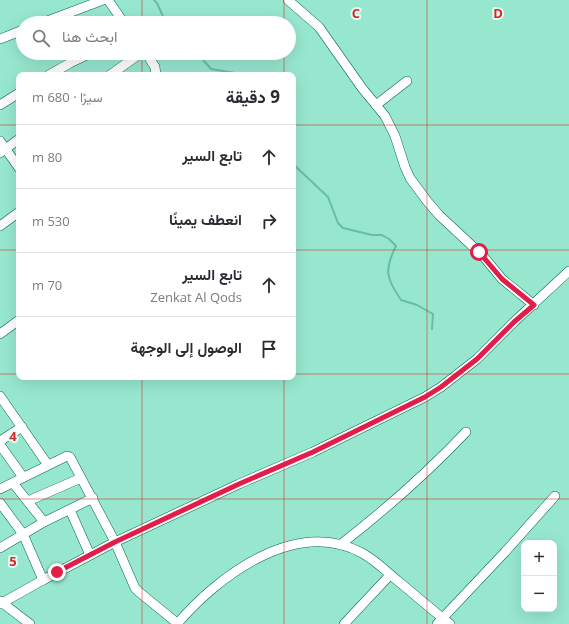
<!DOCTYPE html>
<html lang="ar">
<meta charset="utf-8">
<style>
:root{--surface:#fff;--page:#f7f7f7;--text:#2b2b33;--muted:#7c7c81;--line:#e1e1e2}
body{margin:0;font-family:"Open Sans",Vazirmatn,sans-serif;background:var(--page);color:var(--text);direction:rtl}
.controls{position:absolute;right:12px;bottom:12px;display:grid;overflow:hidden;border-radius:8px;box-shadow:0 4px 16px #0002}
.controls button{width:36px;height:36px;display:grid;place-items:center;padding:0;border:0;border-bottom:1px solid var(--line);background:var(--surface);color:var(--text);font:20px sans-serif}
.stop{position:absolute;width:12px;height:12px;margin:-9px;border:3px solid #e11d48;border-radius:50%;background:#fff}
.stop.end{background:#e11d48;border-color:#fff;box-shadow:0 1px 4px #0008}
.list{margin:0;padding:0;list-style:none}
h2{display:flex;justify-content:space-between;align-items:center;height:52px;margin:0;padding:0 16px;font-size:17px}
h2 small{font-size:13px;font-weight:400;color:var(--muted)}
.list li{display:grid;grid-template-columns:26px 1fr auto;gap:12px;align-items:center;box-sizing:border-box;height:64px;padding:0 16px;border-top:1px solid var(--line)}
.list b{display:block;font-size:15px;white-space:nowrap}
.list p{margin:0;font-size:13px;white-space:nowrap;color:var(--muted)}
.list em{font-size:13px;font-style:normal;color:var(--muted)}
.icon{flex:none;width:22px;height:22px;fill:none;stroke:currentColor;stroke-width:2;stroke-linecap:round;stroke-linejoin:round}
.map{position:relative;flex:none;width:569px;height:624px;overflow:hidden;direction:ltr}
.search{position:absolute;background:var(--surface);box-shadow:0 4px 16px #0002;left:16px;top:16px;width:280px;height:44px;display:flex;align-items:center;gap:10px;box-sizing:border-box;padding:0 14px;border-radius:22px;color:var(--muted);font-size:15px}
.panel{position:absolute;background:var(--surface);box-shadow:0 4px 16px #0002;left:16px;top:72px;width:280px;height:308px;border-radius:8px;direction:rtl}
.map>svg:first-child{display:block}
</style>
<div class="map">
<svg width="569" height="624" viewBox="0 0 569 624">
<rect width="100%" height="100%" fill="#97e7cf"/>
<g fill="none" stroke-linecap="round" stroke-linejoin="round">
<g stroke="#68bda4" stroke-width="2">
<polyline points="154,0 157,3 166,23"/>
<polyline points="197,53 211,69 241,74 243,75"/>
<path d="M293 164 328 197 338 223 343 228 372 235H382L389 239 396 246C384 270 386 278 401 300L417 305 433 314 432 329"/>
</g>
<g stroke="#036551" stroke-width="10">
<g id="minor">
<polyline points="108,0 124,23"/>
<polyline points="288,0 319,27 362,88 385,116 395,136 405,167 410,178 427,201 439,215 483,256 502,279 534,305"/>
<polyline points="42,23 103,0"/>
<polyline points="0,39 23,30"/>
<polyline points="146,53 155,67 156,75"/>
<polyline points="49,75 70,63 91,53"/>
<polyline points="110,75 141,53"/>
<polyline points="0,105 19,93"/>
<polyline points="376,105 407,81"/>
<polyline points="0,141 19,168"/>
<polyline points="0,153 19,139"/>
<polyline points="0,226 19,212"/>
<polyline points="0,334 19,320"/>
<polyline points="0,396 48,465"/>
<polyline points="0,441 22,427"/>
<polyline points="0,445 23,477"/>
<polyline points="13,483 44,522"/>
<polyline points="0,489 67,456 70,457 115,542 135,588 139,592 177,623"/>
<polyline points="28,501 81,478"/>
<polyline points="0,503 23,534 43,580"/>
<polyline points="70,510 90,555"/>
<path d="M340 545C385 510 427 473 466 432"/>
<polyline points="0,548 44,522 93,498"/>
<polyline points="0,601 30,624"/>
<polyline points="0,604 43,580 115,542 239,484 313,452 425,397 441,387 477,359 514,322 569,271"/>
<path d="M177 624C218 576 296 517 362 553 375 560 386 571 398 581 415 595 432 610 450 624"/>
<polyline points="344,624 390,575"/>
<polyline points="437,624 505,552 555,496"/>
</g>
</g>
<use href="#minor" stroke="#fff" stroke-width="9"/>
</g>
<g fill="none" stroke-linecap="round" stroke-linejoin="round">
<polyline stroke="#e11d48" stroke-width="5" points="57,572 115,542 239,484 313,452 425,397 441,387 477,359 514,322 534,305 502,279 479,252"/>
</g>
<path fill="none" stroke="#d62828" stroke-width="1" stroke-opacity="0.55" d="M142 0V23M284 0V23M427 0V624M142 53V75M284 53V75M0 125H19M293 125H569M0 250H19M293 250H569M0 374H19M293 374H569M142 377V624M284 377V624M0 499H569"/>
<g font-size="13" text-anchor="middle" font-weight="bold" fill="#d62828" stroke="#dffdf3" stroke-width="4" stroke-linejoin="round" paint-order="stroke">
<text x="356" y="18">C</text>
<text x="498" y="18">D</text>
<text x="13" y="441">4</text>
<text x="13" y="566">5</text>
</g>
</svg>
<div class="controls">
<button>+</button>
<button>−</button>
</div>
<div class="stop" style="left:479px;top:252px"></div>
<div class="stop end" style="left:57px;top:572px"></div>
<div class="search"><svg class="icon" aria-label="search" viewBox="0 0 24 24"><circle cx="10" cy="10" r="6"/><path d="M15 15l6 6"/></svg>ابحث هنا</div>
<section class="panel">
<h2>9 دقيقة<small>سيرًا · 680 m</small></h2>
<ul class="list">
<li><svg class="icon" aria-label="ahead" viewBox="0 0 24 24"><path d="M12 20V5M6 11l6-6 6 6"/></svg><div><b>تابع السير</b></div><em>80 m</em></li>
<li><svg class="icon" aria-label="right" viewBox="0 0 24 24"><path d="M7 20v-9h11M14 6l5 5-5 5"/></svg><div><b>انعطف يمينًا</b></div><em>530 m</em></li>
<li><svg class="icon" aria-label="ahead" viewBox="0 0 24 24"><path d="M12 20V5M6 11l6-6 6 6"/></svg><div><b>تابع السير</b><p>Zenkat Al Qods</p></div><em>70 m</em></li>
<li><svg class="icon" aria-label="arrive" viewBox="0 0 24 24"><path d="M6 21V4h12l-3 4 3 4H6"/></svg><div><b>الوصول إلى الوجهة</b></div></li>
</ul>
</section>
</div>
